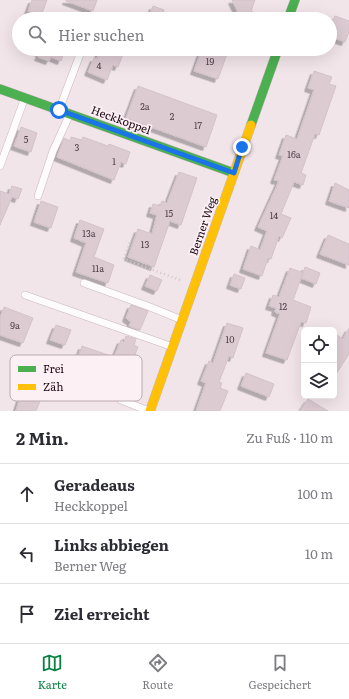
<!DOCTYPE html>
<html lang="de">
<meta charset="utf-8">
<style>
:root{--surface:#fff;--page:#f2f2f3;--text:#2b2b33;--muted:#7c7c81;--line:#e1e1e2;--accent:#0b8043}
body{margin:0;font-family:Literata,serif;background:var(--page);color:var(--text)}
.controls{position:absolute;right:12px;bottom:12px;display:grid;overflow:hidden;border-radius:6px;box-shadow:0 4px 16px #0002}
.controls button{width:36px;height:36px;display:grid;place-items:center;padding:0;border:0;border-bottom:1px solid var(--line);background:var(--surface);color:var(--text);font:20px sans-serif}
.stop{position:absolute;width:12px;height:12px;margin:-9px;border:3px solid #1a73e8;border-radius:50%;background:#fff}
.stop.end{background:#1a73e8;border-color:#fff;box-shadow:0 1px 4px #0008}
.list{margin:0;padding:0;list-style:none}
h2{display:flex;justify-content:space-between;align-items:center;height:52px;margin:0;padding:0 16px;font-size:17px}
h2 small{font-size:13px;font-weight:400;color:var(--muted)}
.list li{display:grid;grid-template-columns:26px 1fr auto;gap:12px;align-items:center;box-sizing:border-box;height:60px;padding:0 16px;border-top:1px solid var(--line)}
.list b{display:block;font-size:15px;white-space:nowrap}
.list p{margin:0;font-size:13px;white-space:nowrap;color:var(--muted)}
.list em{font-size:13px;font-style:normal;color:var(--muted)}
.icon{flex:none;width:22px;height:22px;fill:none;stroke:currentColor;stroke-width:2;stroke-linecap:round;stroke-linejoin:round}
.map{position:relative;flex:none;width:349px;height:411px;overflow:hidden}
.search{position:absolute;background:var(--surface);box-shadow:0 4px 16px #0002;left:12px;right:12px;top:12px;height:44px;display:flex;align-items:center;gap:10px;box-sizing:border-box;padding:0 14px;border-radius:22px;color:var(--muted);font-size:15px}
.sheet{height:232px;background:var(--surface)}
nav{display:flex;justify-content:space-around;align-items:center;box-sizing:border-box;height:56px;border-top:1px solid var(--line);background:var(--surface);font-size:11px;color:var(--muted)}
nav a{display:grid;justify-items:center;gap:2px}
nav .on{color:var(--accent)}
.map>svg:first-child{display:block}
</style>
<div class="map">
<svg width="349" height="411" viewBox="0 0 349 411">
<defs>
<filter id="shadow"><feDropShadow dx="-3.5" dy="3.5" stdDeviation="0" flood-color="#0004"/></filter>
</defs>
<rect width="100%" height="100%" fill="#f2e5ea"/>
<g fill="#ddcbd2" stroke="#d3c2ca" filter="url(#shadow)">
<polygon points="32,0 47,0 41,16 28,11"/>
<polygon points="66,0 97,0 93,11 66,1"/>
<polygon points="232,0 255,0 251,11 268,19 241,19"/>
<polygon points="153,6 164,10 161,19 148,19"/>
<polygon points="335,16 349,21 349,32 345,42 330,37 330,21 332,22"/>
<polygon points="31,49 65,49 61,61 51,57 49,61 38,57 40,53"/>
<polygon points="109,49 125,49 118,67 113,65 107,80 88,72 94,58 97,59 99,52 107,55"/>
<polygon points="202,49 226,49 224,53 227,54 218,79 194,71"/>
<polygon points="314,71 332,77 329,84 336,86 319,135 315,134 301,173 306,175 303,185 294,182 281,214 291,218 282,238 279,236 271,259 268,258 262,276 243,269 251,246 260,250 267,231 258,227 279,181 274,180 283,156 279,155 286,135 297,139 314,90 308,88"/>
<polygon points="138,86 217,115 206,147 126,118"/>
<polygon points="21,127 37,133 31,152 14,146"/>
<polygon points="71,137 82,140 83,137 108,146 109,144 130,152 126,164 121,162 114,180 57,157 64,138 70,141"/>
<polygon points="179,172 197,178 181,225 170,221 154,267 128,257 138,229 152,234 157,215 150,213 153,204 160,206 162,201 167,203"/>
<polygon points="335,183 349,190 349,208 329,201"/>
<polygon points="12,186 22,189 18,199 12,197 0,225 0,191 9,194"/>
<polygon points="41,201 58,207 51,228 34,222"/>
<polygon points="80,220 104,229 94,257 114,265 108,283 76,272 86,243 74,238"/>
<polygon points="328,235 349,244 349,265 320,254"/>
<polygon points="305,267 320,273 316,284 301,278"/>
<polygon points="290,268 303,273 293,300 311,307 306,323 301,322 287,360 266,353 280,314 275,312 276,308 269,306 273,295 279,297"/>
<polygon points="234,274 245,278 241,289 230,285"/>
<polygon points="150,275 162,280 157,291 145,286"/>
<polygon points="131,305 148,311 140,330 129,326 131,322 126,318"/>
<polygon points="4,307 33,318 23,343 0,335 0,318"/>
<polygon points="227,323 243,328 233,358 229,356 219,382 222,383 220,388 228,391 220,411 196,411 206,383 201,381 209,361 213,363"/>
<polygon points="56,325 71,330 65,345 50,340"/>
<polygon points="349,328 349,354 334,377 334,333 343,339"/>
<polygon points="126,336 136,339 134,345 138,347 125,380 120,378 114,393 94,386 91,395 50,378 54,367 72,374 82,346 114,357 121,340 124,342"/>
<polygon points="246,373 274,384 269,397 241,386"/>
<polygon points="29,391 42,396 36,411 16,411 20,398 26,400"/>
<polygon points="308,399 328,411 300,411"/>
</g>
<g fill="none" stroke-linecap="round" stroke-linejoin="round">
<g stroke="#c8b8bf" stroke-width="8">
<g id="lane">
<polyline points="93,19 93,18"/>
<polyline points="59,110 82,49"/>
<polyline points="0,166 24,100"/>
<polyline points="38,196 53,151 69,116"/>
<polyline points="84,283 150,307 182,320"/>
<polyline points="25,295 173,347"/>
<polyline points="121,400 149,411"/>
</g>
</g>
<g stroke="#c8b8bf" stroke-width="10">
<g id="fast">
<polyline points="288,19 295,0"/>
<polyline points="0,89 234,173"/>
<polyline points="251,125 278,49"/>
</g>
</g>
<g stroke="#c8b8bf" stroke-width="10">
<polyline id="slow" points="150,411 251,125"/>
</g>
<polyline stroke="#cec8ca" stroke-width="2.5" stroke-dasharray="1 3" stroke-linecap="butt" points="133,243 130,242 124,259 180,280"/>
<use href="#lane" stroke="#fdfbfc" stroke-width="7"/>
<use href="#fast" stroke="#4caf50" stroke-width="9"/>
<use href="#slow" stroke="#ffc107" stroke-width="9"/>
</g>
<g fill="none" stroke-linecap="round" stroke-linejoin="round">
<polyline stroke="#1a73e8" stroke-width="5" points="59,110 234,173 242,147"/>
</g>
<g text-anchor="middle" stroke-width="3.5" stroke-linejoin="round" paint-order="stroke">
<g font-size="9" fill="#4f3c45">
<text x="210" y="65">19</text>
<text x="99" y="69">4</text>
<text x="145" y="110">2a</text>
<text x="172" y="120">2</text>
<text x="198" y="129">17</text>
<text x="26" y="143">5</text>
<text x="77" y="151">3</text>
<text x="294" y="158">16a</text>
<text x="114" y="165">1</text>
<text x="169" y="217">15</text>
<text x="274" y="219">14</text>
<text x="89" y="237">13a</text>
<text x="145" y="248">13</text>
<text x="98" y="272">11a</text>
<text x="283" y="310">12</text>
<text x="15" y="329">9a</text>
<text x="230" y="343">10</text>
</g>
<g font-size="11" fill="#1c0812" stroke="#fdf0f5">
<text transform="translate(121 120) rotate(20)" y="4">Heckkoppel</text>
<text transform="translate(203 226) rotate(-71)" y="4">Berner Weg</text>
</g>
</g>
<rect x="10" y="355" width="132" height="46" rx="6" fill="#fdf0f5" stroke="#baaab1" stroke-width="1"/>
<rect x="18" y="366" width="18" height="6" fill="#4caf50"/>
<rect x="18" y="384" width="18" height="6" fill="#ffc107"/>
<g font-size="11" fill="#1c0812">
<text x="43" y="373">Frei</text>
<text x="43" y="391">Zäh</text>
</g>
</svg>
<div class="controls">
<button><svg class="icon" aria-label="locate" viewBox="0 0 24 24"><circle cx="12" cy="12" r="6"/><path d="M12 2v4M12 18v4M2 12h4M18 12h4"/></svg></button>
<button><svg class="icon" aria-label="layers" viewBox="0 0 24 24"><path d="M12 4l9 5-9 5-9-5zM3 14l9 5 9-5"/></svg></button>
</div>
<div class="stop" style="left:59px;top:110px"></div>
<div class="stop end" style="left:242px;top:147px"></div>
<div class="search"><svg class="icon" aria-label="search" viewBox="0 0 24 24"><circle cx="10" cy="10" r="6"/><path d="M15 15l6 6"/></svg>Hier suchen</div>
</div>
<section class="sheet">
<h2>2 Min.<small>Zu Fuß · 110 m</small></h2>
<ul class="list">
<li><svg class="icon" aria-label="ahead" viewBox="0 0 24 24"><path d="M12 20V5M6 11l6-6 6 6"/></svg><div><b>Geradeaus</b><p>Heckkoppel</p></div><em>100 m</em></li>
<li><svg class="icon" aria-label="left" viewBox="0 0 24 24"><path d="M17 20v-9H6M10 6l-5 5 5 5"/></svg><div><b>Links abbiegen</b><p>Berner Weg</p></div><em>10 m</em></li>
<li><svg class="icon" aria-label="arrive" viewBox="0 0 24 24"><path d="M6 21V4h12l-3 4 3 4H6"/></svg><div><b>Ziel erreicht</b></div></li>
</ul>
</section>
<nav>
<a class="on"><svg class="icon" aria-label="map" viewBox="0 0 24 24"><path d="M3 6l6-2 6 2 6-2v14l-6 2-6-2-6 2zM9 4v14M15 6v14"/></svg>Karte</a>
<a><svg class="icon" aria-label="directions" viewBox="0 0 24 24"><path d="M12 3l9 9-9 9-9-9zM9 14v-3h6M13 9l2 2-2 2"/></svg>Route</a>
<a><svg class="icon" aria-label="saved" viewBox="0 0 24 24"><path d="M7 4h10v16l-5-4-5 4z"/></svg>Gespeichert</a>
</nav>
